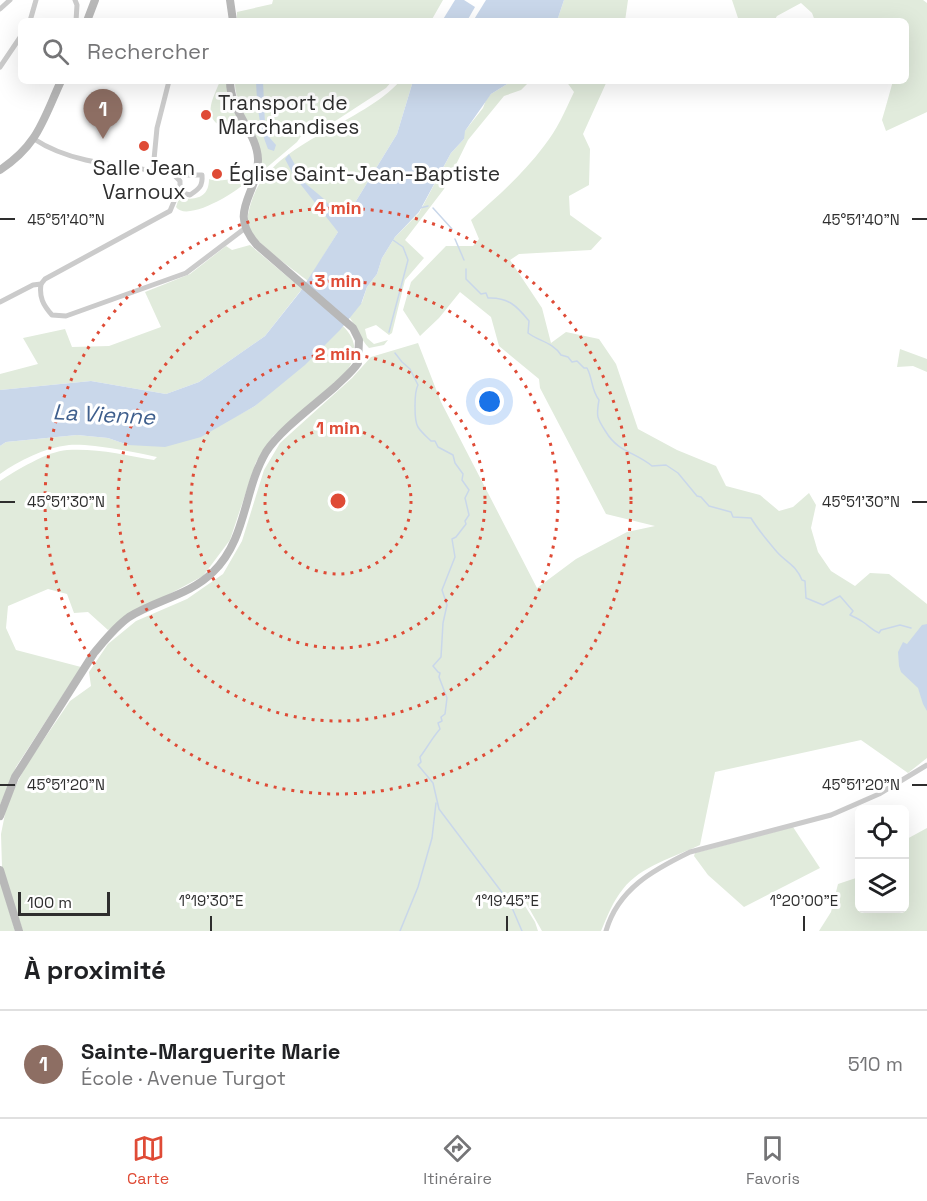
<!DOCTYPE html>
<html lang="fr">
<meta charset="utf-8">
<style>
:root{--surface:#fff;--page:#f2f2f2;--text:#202124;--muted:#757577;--line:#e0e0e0;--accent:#df4b36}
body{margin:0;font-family:"Space Grotesk",sans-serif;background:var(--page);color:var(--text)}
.controls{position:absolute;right:18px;bottom:18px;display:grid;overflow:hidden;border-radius:9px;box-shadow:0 6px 24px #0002}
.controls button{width:54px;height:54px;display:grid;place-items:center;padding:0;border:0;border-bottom:2px solid var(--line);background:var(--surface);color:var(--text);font:30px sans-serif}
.scale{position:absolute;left:18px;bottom:15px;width:92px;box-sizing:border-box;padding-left:6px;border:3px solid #2e2e2e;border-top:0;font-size:16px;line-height:21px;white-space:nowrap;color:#2e2e2e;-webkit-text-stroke:4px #fff;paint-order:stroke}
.you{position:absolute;left:490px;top:402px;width:21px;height:21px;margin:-15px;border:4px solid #fff;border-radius:50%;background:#1a73e8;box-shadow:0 0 0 9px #1a73e833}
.badge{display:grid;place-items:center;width:39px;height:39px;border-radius:50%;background:var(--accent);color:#fff;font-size:20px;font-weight:700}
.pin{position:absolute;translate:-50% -50px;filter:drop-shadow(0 2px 3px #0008)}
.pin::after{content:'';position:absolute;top:32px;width:21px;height:18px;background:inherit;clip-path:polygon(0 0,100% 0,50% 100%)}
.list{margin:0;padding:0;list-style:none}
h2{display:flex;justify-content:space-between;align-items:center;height:78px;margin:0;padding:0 24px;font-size:26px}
h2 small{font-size:20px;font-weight:400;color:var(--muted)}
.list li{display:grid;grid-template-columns:39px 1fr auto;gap:18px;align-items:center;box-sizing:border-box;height:108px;padding:0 24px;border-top:2px solid var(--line)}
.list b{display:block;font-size:22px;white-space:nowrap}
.list p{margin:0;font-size:20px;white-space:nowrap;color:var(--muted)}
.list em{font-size:20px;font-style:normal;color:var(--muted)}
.icon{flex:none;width:33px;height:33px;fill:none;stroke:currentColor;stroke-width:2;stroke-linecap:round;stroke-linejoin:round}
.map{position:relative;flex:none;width:927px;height:931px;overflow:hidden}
.search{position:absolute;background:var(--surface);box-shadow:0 6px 24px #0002;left:18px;right:18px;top:18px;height:66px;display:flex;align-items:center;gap:15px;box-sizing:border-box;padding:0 21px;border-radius:9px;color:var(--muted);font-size:22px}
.sheet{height:186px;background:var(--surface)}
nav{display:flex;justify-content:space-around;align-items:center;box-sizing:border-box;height:84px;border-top:2px solid var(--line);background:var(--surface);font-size:16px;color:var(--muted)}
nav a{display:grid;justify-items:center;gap:3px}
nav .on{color:var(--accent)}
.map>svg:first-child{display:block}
</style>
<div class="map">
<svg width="927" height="931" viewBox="0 0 927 931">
<rect width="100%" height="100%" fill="#fff"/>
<g fill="#e1ebdc">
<polygon points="273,0 443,0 431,21 237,21 237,12 272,4"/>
<polygon points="564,0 628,0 625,21 557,21"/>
<polygon points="732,0 923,0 927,3 927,112 886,131 882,120 893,81 906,81 906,21 815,21 812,13 801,3 777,16 774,21 739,21"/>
<path d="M220 81H227L244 133C237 135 232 133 226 129 201 118 212 101 220 81Z"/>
<path d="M235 81H392L386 88 323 129 313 127 304 132 297 142 265 169 262 168C261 136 235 113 235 81Z"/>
<path d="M400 81H413L397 134 356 201 345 215 338 232 308 281C295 271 251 240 248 226 246 219 249 210 251 203 269 142 360 126 400 81Z"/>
<path d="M512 81H530L521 90 504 96 468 140 444 189 405 240 424 258 405 280 392 333 389 335 376 325 365 329 367 338 374 344 388 340 384 345 369 348C360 339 357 327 349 317L362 302 367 287 377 274 382 258 395 237 419 213 451 153 464 139V132L483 108 486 100 491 94Z"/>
<path d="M566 81H607L583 134 590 149 589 185 569 196 570 215 602 238 591 250 519 254 510 260 542 308 551 343 566 332 599 339 616 364 638 429 677 450 716 466 726 486 760 495 779 511 793 507 809 493 816 505 811 528 818 552 831 571 855 586 870 573 889 574 927 604V758L908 773 861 740 715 772 700 845C674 857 641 866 623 889 613 901 607 917 601 931H542L525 901 520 898 535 922 538 931H23L2 867 1 834 7 804 25 767 70 701 91 686 89 672 108 644 136 621 187 599 223 574 242 541 264 470 280 443 352 378 371 357 418 343 441 402 537 588 576 559 627 532 655 526 606 514 540 388 539 379 499 346 491 317 460 292 439 318 420 336 403 310 411 282 446 246H473L479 239 471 220C497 197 523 174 544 146 557 130 565 111 574 92Z"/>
<path d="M251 169H253C253 170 250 177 250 178 240 191 187 223 176 207L179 198C194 200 209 199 209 179 220 183 237 179 251 169Z"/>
<polygon points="250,245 302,289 265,336 199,382 166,394 91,381 0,390 0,374 38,364 23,338 65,329 72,347 109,346 161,327 145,292 190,274 226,246 232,250"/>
<path d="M343 326C359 342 357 358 344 375L273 436 256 462 230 540 203 576 164 597 108 630 88 612 74 613 67 594 48 589 8 606 6 628 16 650 81 667 16 767 0 805V481C15 471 48 451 67 450 96 448 126 455 154 460L157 457C136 452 89 443 69 445 44 448 20 460 0 474V446L6 442 77 435 108 438 128 445 231 419 255 406Z"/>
<polygon points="900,349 927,359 927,372 913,366 897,367"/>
<polygon points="793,827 820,868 744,907 708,875 694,856 695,853"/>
<polygon points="927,828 927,931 819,931 831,912 838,884 859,877 860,908 904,908 905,840"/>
<polygon points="0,881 15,931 0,931"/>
</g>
<g fill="#c9d7ea">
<polygon points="455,0 464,0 475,7 467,21 442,21"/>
<polygon points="486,0 564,0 557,21 473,21"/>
<path d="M256 81H263L265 124 267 128 266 130 270 135 269 137 276 145 274 151 268 149C259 127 257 105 256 81Z"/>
<polygon points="413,81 512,81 491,94 465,131 464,139 451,153 419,212 395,237 382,258 377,274 367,287 361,304 340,330 305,365 255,406 201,437 165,447 128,445 108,438 77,435 6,442 0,446 0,390 91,381 166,394 199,382 265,336 300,292 338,232 294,176 285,159 289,154 305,183 324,199 335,212 345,215 356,201 397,134"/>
<polygon points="927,624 927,711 923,704 918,688 901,672 899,666 898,652 903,642 907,644 922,625"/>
</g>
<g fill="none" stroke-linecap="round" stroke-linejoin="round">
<g stroke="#c9d7ea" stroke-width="1.5">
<polyline points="420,208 428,206"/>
<polyline points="433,208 452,229"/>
<polyline points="455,239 464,260"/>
<path d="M466 269V279L481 294 486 293 488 298C508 297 517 306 529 321L528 333C538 341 553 342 561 355L568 357 572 362 577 361 584 368H587C593 379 591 390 599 400 596 417 597 418 606 432 618 452 635 452 652 466L666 465 678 473 697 496 701 497 709 506 731 512 733 517 751 518C758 530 768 541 777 552 787 563 796 565 802 580L805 581 806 598 823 605 840 596 853 611 850 615C854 617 859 619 863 622 869 626 872 630 879 633L881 630 900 625 911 628"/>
<polyline points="389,332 408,260 403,247 393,240"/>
<path d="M395 353 402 362 410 369 418 385C414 392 414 421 418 427 421 432 427 437 431 441H435L438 447 453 455 455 463 463 474 462 480 469 490 465 498 469 515 465 521 466 524 456 537 452 539 455 557 442 590 447 605 443 623 441 657 433 666 438 672 440 673 439 677 447 698 445 714 441 717 442 721 438 723 440 729C432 738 427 748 420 757L421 762 418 765 433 783 439 809 510 903 522 931"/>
<polyline points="400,931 418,887 432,838 436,803"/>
</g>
<g stroke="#cbcbcb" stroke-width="5">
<polyline points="75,0 77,5 76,21"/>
<polyline points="0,9 10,0"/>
<polyline points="30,21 36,0"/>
<polyline points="0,67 21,36"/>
<polyline points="153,170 157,128 169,81"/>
<path d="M176 175H202C203 186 199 189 190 195L178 192"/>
<path d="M41 284C39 297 43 305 52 315L66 316 186 273 244 229"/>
<path d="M0 302 33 285 41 284 45 279 170 211 180 187V181L172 173C127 166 73 165 34 139"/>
<path d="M606 931C618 889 653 870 690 852L831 815 879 794 927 765"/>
</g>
<g stroke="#b8b8b8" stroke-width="8">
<polyline points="230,0 233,21"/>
<polyline points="87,21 95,0"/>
<path d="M0 170C38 145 43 120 61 81"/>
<path d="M0 816 15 777 94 653C105 640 115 627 129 617 156 600 190 595 213 572 247 539 243 491 266 452 280 430 316 404 336 386 343 379 352 372 358 363L359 340 353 328 257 245C226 211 259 194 258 159 257 132 230 112 230 81"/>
<polyline points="0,870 19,931"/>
</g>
</g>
<path fill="none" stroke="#2e2e2e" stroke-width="2" d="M0 219H15M912 219H927M0 502H15M912 502H927M0 785H15M912 785H927M211 916V931M507 916V931M804 916V931"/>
<g fill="none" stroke="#df4b36" stroke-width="3" stroke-dasharray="3 6">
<circle cx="338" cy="501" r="73"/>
<circle cx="338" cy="501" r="147"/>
<circle cx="338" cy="501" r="220"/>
<circle cx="338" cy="501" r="293"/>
</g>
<g fill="#df4b36" stroke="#fff" stroke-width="2">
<circle cx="206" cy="115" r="6"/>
<circle cx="144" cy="146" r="6"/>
<circle cx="217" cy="174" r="6"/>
</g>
<g text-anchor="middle" stroke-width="6" stroke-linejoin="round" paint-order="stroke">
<g font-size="21" fill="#2e2e2e" stroke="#fff" text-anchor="start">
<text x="218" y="110">Transport de<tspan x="218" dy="24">Marchandises</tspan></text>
<text x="144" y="175" text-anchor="middle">Salle Jean<tspan x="144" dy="24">Varnoux</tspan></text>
<text x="229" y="181">Église Saint-Jean-Baptiste</text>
</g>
<g font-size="22" font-style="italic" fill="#3f5f8d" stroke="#fff">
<text transform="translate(104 414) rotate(3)" y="8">La Vienne</text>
</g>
</g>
<g font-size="15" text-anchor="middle" fill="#2e2e2e" stroke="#fff" stroke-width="6" stroke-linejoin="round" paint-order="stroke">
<text x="66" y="225">45°51'40"N</text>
<text x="861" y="225">45°51'40"N</text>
<text x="66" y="507">45°51'30"N</text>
<text x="861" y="507">45°51'30"N</text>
<text x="66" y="790">45°51'20"N</text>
<text x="861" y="790">45°51'20"N</text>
<text x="211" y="906">1°19'30"E</text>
<text x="507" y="906">1°19'45"E</text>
<text x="804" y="906">1°20'00"E</text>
</g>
<circle cx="338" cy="501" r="9" fill="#df4b36" stroke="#fff" stroke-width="3"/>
<g font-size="18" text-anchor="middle" font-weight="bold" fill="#df4b36" stroke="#fff" stroke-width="6" stroke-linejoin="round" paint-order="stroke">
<text x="338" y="214">4 min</text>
<text x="338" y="287">3 min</text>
<text x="338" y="360">2 min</text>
<text x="338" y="434">1 min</text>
</g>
</svg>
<div class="controls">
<button><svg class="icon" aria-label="locate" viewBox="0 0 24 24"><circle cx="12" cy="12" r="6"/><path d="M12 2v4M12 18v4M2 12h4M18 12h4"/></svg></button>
<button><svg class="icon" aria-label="layers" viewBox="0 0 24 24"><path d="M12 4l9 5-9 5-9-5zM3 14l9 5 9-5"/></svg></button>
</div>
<div class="scale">100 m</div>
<div class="you"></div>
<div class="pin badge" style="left:103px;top:139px;background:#8d6e63">1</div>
<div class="search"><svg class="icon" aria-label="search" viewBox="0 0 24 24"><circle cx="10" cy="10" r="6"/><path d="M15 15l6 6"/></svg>Rechercher</div>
</div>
<section class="sheet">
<h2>À proximité<small></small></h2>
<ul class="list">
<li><span class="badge" style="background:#8d6e63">1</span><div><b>Sainte-Marguerite Marie</b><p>École · Avenue Turgot</p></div><em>510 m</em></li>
</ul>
</section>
<nav>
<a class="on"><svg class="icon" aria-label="map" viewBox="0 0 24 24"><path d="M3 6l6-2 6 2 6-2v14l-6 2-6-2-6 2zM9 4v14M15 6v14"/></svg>Carte</a>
<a><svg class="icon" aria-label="directions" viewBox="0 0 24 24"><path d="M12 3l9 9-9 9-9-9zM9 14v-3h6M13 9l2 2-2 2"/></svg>Itinéraire</a>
<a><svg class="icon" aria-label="saved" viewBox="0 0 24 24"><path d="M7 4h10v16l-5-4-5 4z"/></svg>Favoris</a>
</nav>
